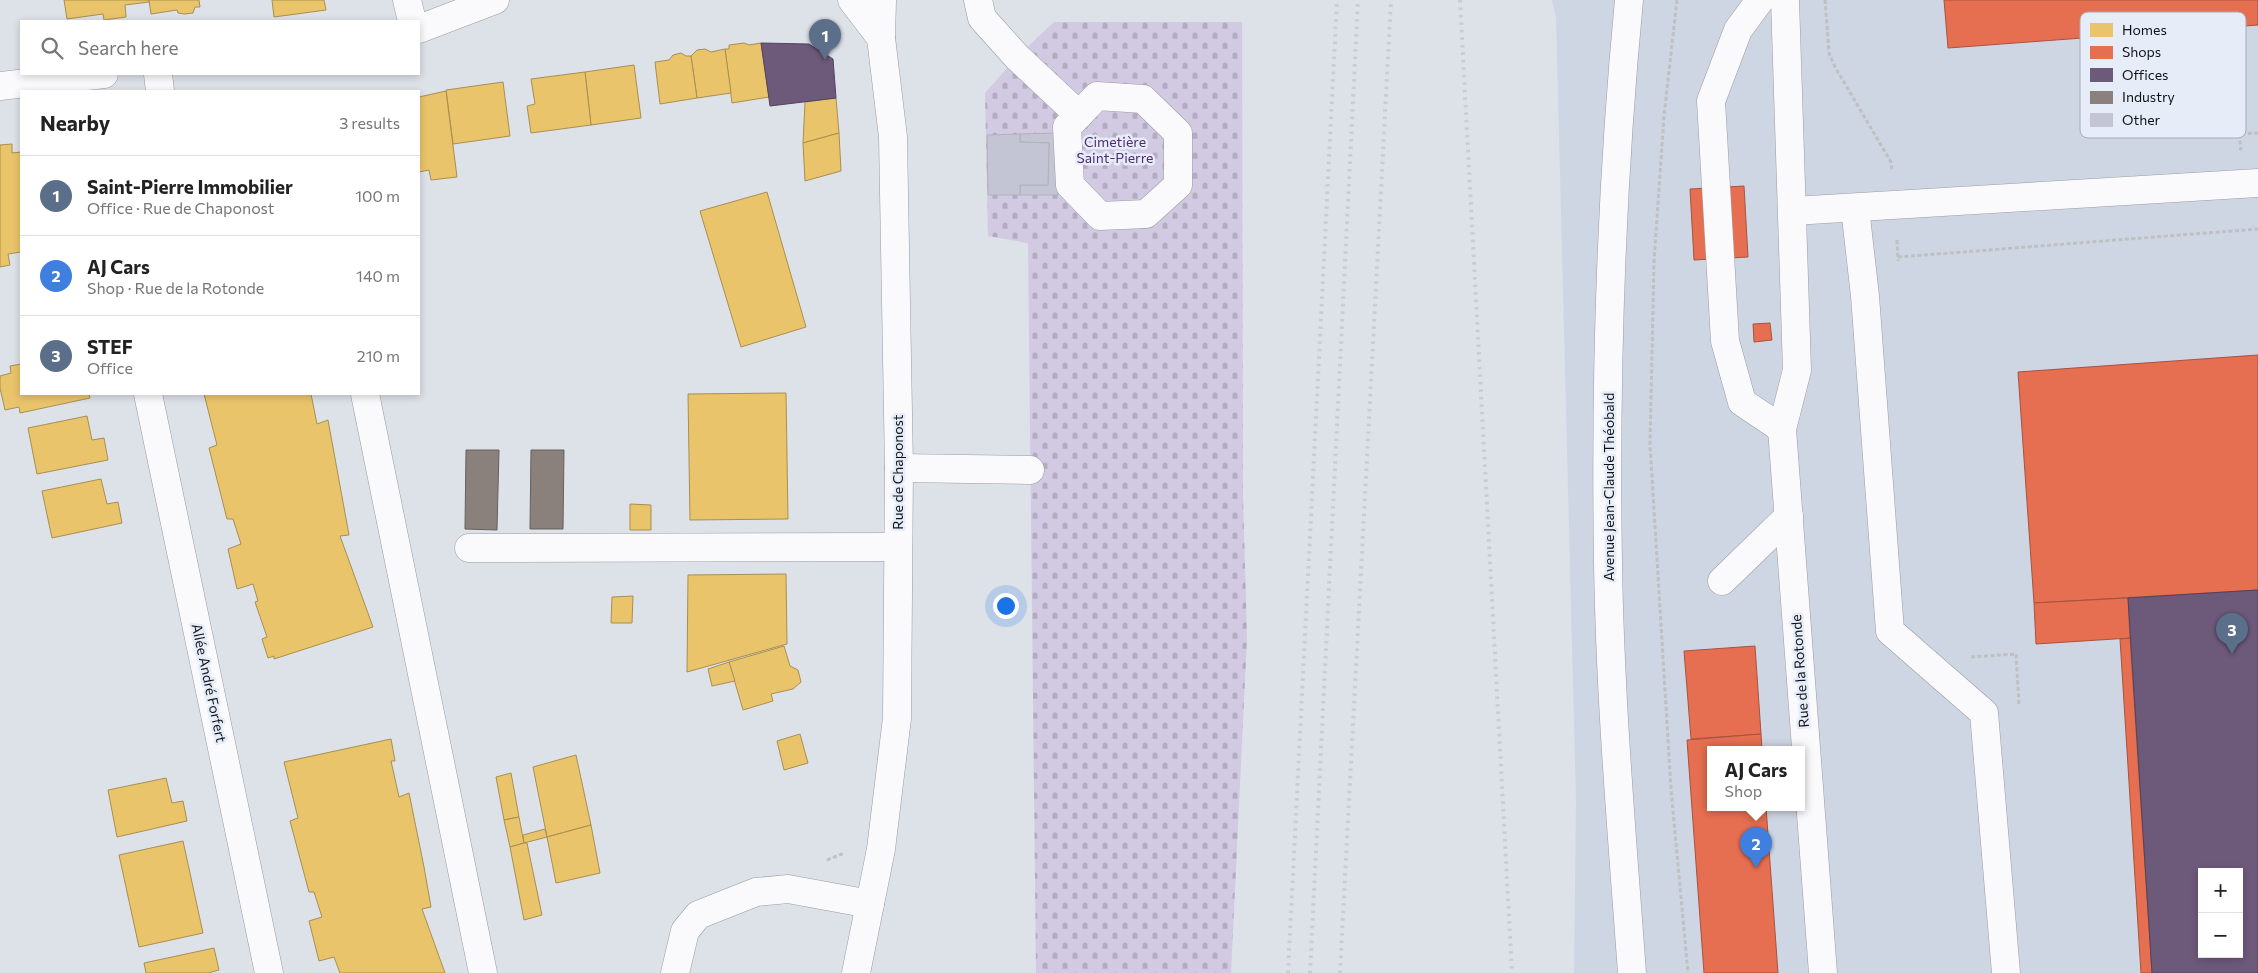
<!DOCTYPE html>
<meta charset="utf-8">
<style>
:root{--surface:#fff;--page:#f6f6f6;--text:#222;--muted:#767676;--line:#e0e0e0;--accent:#7c3aed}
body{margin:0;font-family:Commissioner,sans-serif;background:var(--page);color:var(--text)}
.controls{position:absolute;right:15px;bottom:15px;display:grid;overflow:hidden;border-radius:0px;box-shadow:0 2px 8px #0003}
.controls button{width:45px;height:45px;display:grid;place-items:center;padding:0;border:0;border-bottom:1px solid var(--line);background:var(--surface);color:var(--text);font:25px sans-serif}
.you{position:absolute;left:1005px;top:605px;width:18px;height:18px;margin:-12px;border:4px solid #fff;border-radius:50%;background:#1a73e8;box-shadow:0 0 0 8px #1a73e833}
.badge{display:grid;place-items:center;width:32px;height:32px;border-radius:50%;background:var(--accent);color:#fff;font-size:16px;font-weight:700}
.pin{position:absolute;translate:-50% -41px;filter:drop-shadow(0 1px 2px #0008)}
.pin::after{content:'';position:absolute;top:26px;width:18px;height:15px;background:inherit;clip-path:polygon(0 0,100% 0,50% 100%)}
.popup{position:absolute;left:1707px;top:746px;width:98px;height:65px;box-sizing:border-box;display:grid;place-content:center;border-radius:0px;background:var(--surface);filter:drop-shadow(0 1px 4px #0005);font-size:16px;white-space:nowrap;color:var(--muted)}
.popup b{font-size:19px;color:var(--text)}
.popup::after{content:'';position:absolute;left:50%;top:100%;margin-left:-10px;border:10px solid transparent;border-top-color:var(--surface)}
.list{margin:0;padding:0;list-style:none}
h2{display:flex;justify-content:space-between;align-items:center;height:65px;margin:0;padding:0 20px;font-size:21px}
h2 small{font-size:16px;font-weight:400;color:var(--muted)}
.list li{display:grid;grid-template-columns:32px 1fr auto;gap:15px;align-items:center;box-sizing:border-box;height:80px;padding:0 20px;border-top:1px solid var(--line)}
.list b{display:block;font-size:19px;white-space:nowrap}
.list p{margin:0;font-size:16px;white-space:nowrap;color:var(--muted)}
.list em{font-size:16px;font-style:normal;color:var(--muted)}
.icon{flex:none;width:28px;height:28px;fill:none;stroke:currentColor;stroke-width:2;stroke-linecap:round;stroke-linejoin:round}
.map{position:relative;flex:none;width:2258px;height:973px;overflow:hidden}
.search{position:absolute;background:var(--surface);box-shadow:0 2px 8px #0003;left:20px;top:20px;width:400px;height:55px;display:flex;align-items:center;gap:12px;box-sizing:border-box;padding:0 18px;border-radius:0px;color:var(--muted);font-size:19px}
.panel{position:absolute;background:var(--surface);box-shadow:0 2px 8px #0003;left:20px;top:90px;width:400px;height:305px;border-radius:0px}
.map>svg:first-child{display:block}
</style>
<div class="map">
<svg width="2258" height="973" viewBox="0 0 2258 973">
<defs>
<pattern id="cemetery-stones" width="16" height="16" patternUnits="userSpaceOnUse" patternTransform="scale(1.25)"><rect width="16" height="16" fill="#d2cae2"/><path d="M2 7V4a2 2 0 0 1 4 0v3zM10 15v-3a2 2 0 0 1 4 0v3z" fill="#b3acc1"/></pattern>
</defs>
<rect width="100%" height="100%" fill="#dde1e8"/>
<path fill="#cfd6e3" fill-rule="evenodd" d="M1552 0H2258V973H1574L1576 802 1556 17ZM1711 749H1801V807H1711ZM2202 872H2239V954H2202Z"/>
<polygon fill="url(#cemetery-stones)" points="1054,22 1242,22 1243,497 1247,638 1231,973 1036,973 1028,243 988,236 985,93 1017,57"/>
<g fill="#e9c46a" stroke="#a88f51">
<polygon points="64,0 149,0 149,2 125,5 126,17 104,20 103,14 67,19"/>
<polygon points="149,0 199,0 200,7 195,7 193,13 184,14 178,13 177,10 151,14"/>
<polygon points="272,0 324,0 326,10 274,17"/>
<polygon points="744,43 749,45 761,43 769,97 732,103 725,49 729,49 729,45"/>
<polygon points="705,49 711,52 725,49 731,93 697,98 691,56 697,50"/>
<polygon points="681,53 686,56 691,56 697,98 660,104 655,62 669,60 673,55"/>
<polygon points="634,65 641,118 591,125 585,72"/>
<polygon points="585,72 591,125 531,133 527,106 535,104 531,79"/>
<polygon points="503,82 510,136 453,144 446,90"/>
<polygon points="446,91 457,177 431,180 429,170 419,172 419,97"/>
<polygon points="836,98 839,133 803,143 805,102"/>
<polygon points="839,133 841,171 805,181 803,143"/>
<polygon points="12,144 12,153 21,152 21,252 8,254 10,265 0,267 0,145"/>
<polygon points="767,192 806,327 741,347 700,211"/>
<polygon points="21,364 21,394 89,394 90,398 20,413 19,407 5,410 0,388 0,376 11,373 10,366"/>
<polygon points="786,393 788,519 690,520 688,394"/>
<polygon points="204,394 311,394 317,424 328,420 349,535 340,536 373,627 274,659 274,656 268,658 262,639 267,637 255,602 258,601 253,584 237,589 228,549 241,544 233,519 227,519 209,448 217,445"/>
<polygon points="87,416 92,440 104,438 108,460 37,474 28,428"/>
<polygon points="101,479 107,504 118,502 122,523 52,538 42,491"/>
<polygon points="630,504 651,505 651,530 630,530"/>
<polygon points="786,574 787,644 687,672 688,575"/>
<polygon points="633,596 632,623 611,623 612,597"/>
<polygon points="784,646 790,666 798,670 801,682 793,689 771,694 773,701 743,710 729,662"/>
<polygon points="729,662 735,681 712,686 708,669"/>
<polygon points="800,734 808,763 784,770 777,741"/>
<polygon points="391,739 395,761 391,761 399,797 409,793 424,867 431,907 422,909 445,973 340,973 334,957 319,961 309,921 322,917 314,892 309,892 290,821 298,818 284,762"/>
<polygon points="576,755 591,825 547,837 533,767"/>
<polygon points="511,773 519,817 504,820 496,777"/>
<polygon points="166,778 172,803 183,801 187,821 117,837 108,790"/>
<polygon points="519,817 524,843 510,847 504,820"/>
<polygon points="591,825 600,873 556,883 547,837"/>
<polygon points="545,829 547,837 524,843 523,835"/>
<polygon points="183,841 203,933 139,947 119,855"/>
<polygon points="524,843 527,843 542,915 524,920 510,847"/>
<polygon points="214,948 219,970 208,973 146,973 144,963"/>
</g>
<g fill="#e76f51" stroke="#a6533f">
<polygon points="1944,0 2258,0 2258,25 1948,48"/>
<polygon points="1744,186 1748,257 1694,260 1690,189"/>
<polygon points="1770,323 1772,340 1754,342 1753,324"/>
<polygon points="2258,355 2258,590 2034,603 2018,372"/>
<polygon points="2128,598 2130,638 2036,644 2034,603"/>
<polygon points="2130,638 2152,973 2141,973 2120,639"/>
<polygon points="1755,646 1761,734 1691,739 1684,651"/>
<polygon points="1761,734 1762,749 1711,749 1711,807 1766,807 1778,973 1704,973 1687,740"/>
</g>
<g fill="#6d597a" stroke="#51445c" fill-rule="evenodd">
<polygon points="761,43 809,44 833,59 836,98 770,106"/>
<path d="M2258 590V973H2152L2128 598ZM2202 872H2239V954H2202Z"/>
</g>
<g fill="#8a817c" stroke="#65605d">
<polygon points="466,450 499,450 497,530 465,529"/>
<polygon points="531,450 564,450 563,529 530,529"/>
</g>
<g fill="#c3c5d4" stroke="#b0b2b8">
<polygon points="1056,133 1058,195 1020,195 1020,185 1048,185 1049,143 1020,142 1020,134"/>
<polygon points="1020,134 1020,142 1049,143 1048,185 1020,185 1020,195 988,195 987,135"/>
</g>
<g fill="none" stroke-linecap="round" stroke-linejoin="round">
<g stroke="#999ca1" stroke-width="29">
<g id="minor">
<polyline points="407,0 412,21"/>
<polyline points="978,0 982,18 1017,57 1079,115"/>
<polyline points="1760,0 1738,30 1711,101 1725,341 1742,402 1782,429"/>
<polyline points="1785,0 1797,370 1782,429 1823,973"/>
<polyline points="419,29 495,0"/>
<polyline points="158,74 160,91"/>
<polyline points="0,86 104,74"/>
<polygon points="1097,96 1143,99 1178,133 1178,185 1146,214 1100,216 1070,185 1067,127"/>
<polyline points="1855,208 1865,296 1890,631 1984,713 2006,973"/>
<polyline points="1793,211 2258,183"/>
<polyline points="148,394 269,973"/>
<polyline points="365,394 483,973"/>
<polyline points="899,468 1030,470"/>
<polyline points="469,548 898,547"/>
<polyline points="1722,581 1789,516"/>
<polyline points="675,973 685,931 698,915 756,892 788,889 870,904"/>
</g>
</g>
<g stroke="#999ca1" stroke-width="29">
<g id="major">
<polyline points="852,0 881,38"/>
<path d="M1629 0C1611 187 1605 375 1608 562 1610 699 1622 836 1632 973"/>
<polyline points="856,973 881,849 897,718 899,468 893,137 881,38 882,0"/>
</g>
</g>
<g stroke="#bec0c2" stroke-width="3" stroke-dasharray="4 2.5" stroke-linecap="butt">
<polyline points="1677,0 1664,116 1654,262 1650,444 1671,789 1688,973"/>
<polyline points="1825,0 1829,53 1835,67 1891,162 1892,171"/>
<polyline points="2239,149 2241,149 2239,134 2258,133"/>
<polyline points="1897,240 1898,261"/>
<polyline points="1898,257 2258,229"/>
<polyline points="1971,657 2016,654 2019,705"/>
<polyline points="827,860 844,853"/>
</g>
<use href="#minor" stroke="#fafafc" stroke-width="28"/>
<use href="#major" stroke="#fafafc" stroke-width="28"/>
<g stroke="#cbccce" stroke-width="4" stroke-dasharray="2.5 5" stroke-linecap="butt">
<polyline points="1460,0 1512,973"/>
<polyline points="1288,973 1337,0"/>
<polyline points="1310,973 1358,0"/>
<polyline points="1340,973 1391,0"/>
</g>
</g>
<g text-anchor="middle" stroke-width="5" stroke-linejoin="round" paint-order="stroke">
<g font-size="14" fill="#512b71" stroke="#e6edf9">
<text x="1115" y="147">Cimetière<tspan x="1115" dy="16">Saint-Pierre</tspan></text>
</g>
<g font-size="14" fill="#101216" stroke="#e6edf9">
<text transform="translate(898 472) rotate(-90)" y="5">Rue de Chaponost</text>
<text transform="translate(1609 487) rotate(-90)" y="5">Avenue Jean-Claude Théobald</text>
<text transform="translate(1800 671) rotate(-94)" y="5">Rue de la Rotonde</text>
<text transform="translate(209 683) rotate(78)" y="5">Allée André Forfert</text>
</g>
</g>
<rect x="2080" y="12" width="166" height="126" rx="8" fill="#e6edf9" stroke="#a6abb5" stroke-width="1"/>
<rect x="2090" y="23" width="23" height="14" fill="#e9c46a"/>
<rect x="2090" y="46" width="23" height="13" fill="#e76f51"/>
<rect x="2090" y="68" width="23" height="14" fill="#6d597a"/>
<rect x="2090" y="91" width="23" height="13" fill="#8a817c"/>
<rect x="2090" y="113" width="23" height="14" fill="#c3c5d4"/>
<g font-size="14" fill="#101216">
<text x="2122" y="35">Homes</text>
<text x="2122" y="57">Shops</text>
<text x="2122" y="80">Offices</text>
<text x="2122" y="102">Industry</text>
<text x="2122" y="125">Other</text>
</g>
</svg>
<div class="controls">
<button>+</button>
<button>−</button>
</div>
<div class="you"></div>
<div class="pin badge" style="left:825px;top:60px;background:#5c6f8a">1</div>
<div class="pin badge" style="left:1756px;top:868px;background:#3f7fe0">2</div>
<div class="popup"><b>AJ Cars</b>Shop</div>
<div class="pin badge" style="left:2232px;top:654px;background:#5c6f8a">3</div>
<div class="search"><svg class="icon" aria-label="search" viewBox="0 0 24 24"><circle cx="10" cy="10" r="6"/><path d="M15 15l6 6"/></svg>Search here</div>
<section class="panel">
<h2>Nearby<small>3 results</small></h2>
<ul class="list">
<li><span class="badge" style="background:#5c6f8a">1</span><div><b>Saint-Pierre Immobilier</b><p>Office · Rue de Chaponost</p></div><em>100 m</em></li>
<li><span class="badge" style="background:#3f7fe0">2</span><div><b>AJ Cars</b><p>Shop · Rue de la Rotonde</p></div><em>140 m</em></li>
<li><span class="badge" style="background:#5c6f8a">3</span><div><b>STEF</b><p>Office</p></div><em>210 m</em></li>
</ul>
</section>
</div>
